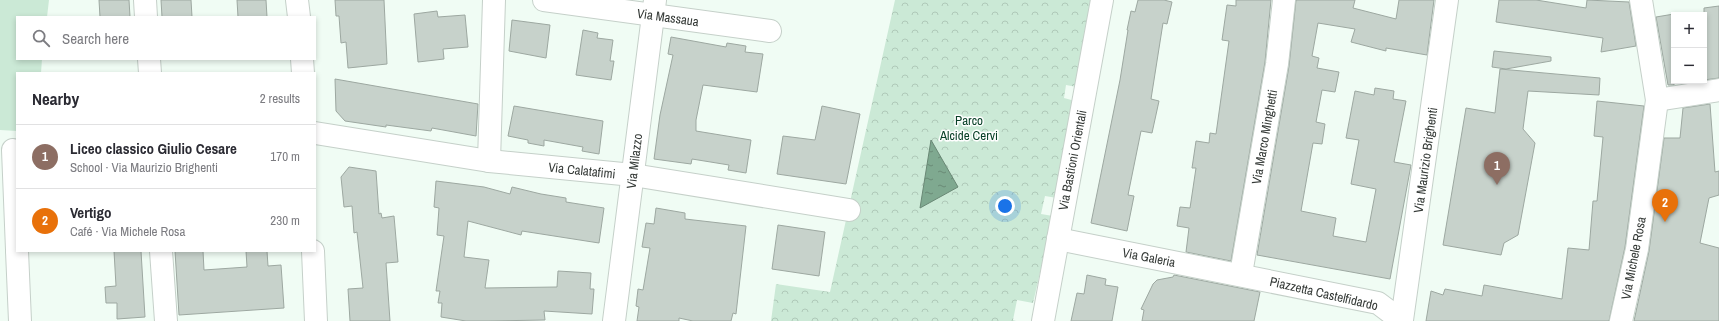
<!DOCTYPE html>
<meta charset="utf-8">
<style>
:root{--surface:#fff;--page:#f2f2f3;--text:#2b2b33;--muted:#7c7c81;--line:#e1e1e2;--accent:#9c2883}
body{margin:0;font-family:"Archivo Narrow",sans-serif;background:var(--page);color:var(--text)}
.controls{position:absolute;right:12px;top:12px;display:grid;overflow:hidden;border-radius:0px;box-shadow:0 2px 6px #0003}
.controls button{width:36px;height:36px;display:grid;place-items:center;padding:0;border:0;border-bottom:1px solid var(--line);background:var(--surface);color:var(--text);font:20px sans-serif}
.you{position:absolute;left:1005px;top:206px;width:14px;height:14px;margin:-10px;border:3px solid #fff;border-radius:50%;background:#1a73e8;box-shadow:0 0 0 6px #1a73e833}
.badge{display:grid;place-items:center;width:26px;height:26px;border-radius:50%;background:var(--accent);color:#fff;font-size:13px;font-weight:700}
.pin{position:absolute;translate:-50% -33px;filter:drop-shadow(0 1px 2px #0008)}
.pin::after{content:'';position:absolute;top:21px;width:14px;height:12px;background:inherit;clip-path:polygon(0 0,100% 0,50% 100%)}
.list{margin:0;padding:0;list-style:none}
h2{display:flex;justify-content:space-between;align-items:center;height:52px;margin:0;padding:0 16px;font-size:17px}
h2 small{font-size:13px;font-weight:400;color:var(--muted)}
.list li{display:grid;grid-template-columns:26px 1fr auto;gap:12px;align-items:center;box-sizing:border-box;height:64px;padding:0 16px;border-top:1px solid var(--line)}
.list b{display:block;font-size:15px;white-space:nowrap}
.list p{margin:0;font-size:13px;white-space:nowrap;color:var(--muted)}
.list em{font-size:13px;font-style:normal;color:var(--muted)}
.icon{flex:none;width:22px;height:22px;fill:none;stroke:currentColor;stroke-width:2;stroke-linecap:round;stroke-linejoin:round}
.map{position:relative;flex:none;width:1719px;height:321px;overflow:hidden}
.search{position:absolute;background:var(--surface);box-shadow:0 2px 6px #0003;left:16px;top:16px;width:300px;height:44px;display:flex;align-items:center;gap:10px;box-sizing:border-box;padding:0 14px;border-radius:0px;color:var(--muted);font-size:15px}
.panel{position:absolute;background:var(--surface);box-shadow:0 2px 6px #0003;left:16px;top:72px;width:300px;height:180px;border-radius:0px}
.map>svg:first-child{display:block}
</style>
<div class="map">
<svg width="1719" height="321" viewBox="0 0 1719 321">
<defs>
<pattern id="park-crowns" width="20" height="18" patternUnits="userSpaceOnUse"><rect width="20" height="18" fill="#cbe9d6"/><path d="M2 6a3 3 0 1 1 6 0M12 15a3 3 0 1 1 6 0" fill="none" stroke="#afc9b8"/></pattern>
<pattern id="water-ripples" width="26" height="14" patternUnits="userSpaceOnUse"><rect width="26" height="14" fill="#7fa990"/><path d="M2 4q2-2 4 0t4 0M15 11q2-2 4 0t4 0" fill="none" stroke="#698b76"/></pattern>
</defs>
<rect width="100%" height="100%" fill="#f0fcf4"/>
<polygon fill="#cbe9d6" points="0,0 49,0 47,17 17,17 17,59 42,59 41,73 17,73 17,131 0,130"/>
<polygon fill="url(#park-crowns)" points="895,0 1095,0 1077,87 1066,85 1064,98 1075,101 1057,198 1045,196 1041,214 1053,216 1033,303 1017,300 1013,320 1016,321 771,321 776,284 830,292"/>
<polygon fill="url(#water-ripples)" stroke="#698875" points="931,140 958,187 920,208"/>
<g fill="#c7d2cb" stroke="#9da8a1">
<polygon points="99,0 129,0 130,17 100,17"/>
<polygon points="161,0 191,0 192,17 162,17"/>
<polygon points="237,0 266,0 267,17 238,17"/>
<polygon points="335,0 384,0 387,64 348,68 346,42 341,43 339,16 336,16"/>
<polygon points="1138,0 1164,0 1172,2 1167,24 1163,23 1151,99 1159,101 1152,133 1141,131 1128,195 1134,196 1127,231 1091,223 1120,80 1128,30 1127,30 1131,11 1135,12"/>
<polygon points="1236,0 1271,0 1265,62 1231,261 1186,252 1189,228 1177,226 1180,207 1190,208 1196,168 1192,168 1196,141 1209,143 1210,133 1216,134 1229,41 1222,40 1227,5 1236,6"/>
<polygon points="1296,0 1355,0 1353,8 1396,19 1399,0 1434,0 1427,55 1386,48 1386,51 1351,42 1355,29 1318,23 1312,56 1319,58 1317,68 1339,72 1335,92 1322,90 1316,122 1325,124 1322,144 1313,143 1301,211 1336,218 1333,236 1366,242 1376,189 1351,184 1359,140 1346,138 1355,91 1374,95 1375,88 1394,91 1393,99 1406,101 1394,162 1411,165 1390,279 1257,255 1289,66"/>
<polygon points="1499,0 1536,0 1586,8 1587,0 1629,2 1636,46 1601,52 1603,38 1496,22"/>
<polygon points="1719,6 1719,78 1704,80 1704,8"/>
<polygon points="437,11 438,17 465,15 468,47 443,49 444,59 418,62 414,14"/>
<polygon points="1674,14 1674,85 1668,85 1656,17"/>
<polygon points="512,20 550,25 546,58 509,51"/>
<polygon points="583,30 598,33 597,38 613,40 610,61 614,61 611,80 576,75"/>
<polygon points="671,37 726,47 727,43 746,46 745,52 763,54 757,92 703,85 696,120 696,131 751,140 746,173 728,170 729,165 692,159 691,164 654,159 660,115 673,55 668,54"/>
<polygon points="1494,51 1551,57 1551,61 1506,69 1492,67"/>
<polygon points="1500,69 1600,78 1599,95 1528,91 1523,129 1535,143 1518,235 1504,243 1501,255 1443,245 1466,108 1495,113"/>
<polygon points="335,79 478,104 476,136 432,128 431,131 386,125 386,127 345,121 336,111"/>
<polygon points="1597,101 1644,106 1625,247 1609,321 1426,321 1431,291 1443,295 1445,289 1482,296 1484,285 1562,299 1568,248 1589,250 1593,201 1597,201 1603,137 1594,136"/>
<polygon points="1710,104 1715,172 1719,171 1719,195 1709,198 1700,243 1719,248 1719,321 1634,321 1649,251 1664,138 1680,138 1683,108"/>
<polygon points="514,106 603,121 599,154 582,151 583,147 544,140 544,146 528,143 528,140 508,136"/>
<polygon points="822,106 860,114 846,184 777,174 783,136 815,140"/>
<polygon points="349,167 376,171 379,214 381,213 382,218 394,216 398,262 386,263 390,321 350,321 348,289 363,288 357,232 354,233 352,206 344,207 341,177"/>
<polygon points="436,181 484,187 510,194 512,187 541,194 566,198 566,202 604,208 599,243 522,231 521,235 468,221 464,257 489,260 485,288 557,287 558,271 591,273 590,289 594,289 592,314 544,311 545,320 489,321 466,321 441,317 442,303 438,303 440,291 436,291 444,236 437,235 439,208 434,207"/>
<polygon points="656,208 685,213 685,219 746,226 736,314 733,313 731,321 693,321 679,318 679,321 637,321 639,307 636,306 638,289 643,290 650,248 642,247 646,223 654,224"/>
<polygon points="778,225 825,232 819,276 772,269"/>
<polygon points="114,251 141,251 145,317 117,319 117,303 106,303 105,287 116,286"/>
<polygon points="175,251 203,251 204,270 247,267 246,251 267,251 268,266 281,265 284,308 179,315"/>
<polygon points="1087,275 1106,279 1105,285 1118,287 1112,321 1071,321 1077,293 1084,294"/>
<polygon points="1174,275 1260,292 1254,321 1142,321 1144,310 1141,309 1153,284 1157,280 1173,277"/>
</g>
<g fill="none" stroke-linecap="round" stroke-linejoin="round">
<g stroke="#c5d0c9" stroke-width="24">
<g id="minor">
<polyline points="145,0 146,17"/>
<polyline points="297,0 299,17"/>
<polyline points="544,0 770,31"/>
<polyline points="149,59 150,73"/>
<polyline points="302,59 303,73"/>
<polyline points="1657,100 1719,90"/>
<polyline points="315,133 489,161 633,175 849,210"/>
<polyline points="13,150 17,250"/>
<polyline points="489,161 494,0"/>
<polyline points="1058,239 1378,303 1402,321"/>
<polyline points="17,251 20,321"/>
<polyline points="161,251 166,321"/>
<polyline points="313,251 316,321"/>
<polyline points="1241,274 1277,64 1284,0"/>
<polyline points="1402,320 1447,0"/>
<polyline points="614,321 655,0"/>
<polyline points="1043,321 1102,0"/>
<polyline points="1621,321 1637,249 1657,100 1641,0"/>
</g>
</g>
<use href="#minor" stroke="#fff" stroke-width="22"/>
</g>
<g text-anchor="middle" stroke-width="3" stroke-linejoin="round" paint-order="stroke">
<g font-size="13" fill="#353a37" stroke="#fff">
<text transform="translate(668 17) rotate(8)" y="5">Via Massaua</text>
<text transform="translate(1264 137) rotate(-80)" y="5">Via Marco Minghetti</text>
<text transform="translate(1072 160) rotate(-79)" y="5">Via Bastioni Orientali</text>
<text transform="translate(1425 160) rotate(-82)" y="5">Via Maurizio Brighenti</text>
<text transform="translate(634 161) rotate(-83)" y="5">Via Milazzo</text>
<text transform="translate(582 170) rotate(6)" y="5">Via Calatafimi</text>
<text transform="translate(1149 257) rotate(11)" y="5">Via Galeria</text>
<text transform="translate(1633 258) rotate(-79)" y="5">Via Michele Rosa</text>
<text transform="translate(1324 293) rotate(13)" y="5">Piazzetta Castelfidardo</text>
</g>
<g font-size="13" fill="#084027" stroke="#fff">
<text x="969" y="125">Parco<tspan x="969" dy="15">Alcide Cervi</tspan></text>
</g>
</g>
</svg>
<div class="controls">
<button>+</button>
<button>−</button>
</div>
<div class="you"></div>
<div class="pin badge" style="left:1497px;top:185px;background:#8d6e63">1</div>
<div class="pin badge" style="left:1665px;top:222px;background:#e8710a">2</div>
<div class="search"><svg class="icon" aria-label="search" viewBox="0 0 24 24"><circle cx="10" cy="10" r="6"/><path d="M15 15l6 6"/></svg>Search here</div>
<section class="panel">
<h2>Nearby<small>2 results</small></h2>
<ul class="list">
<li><span class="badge" style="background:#8d6e63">1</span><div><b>Liceo classico Giulio Cesare</b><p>School · Via Maurizio Brighenti</p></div><em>170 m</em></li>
<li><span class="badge" style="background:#e8710a">2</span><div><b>Vertigo</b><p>Café · Via Michele Rosa</p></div><em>230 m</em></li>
</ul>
</section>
</div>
